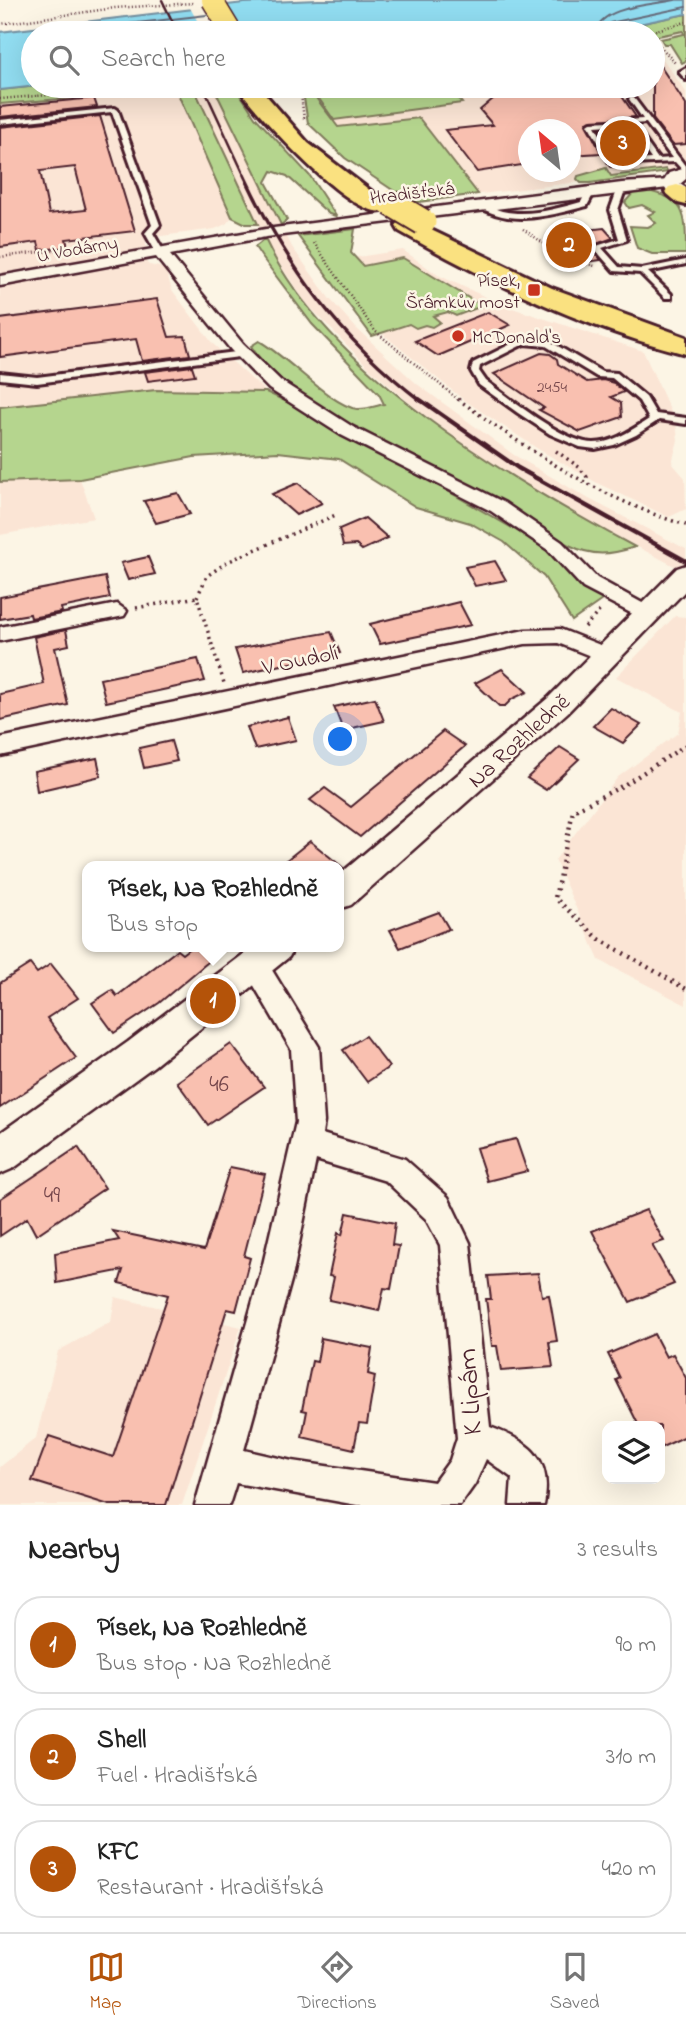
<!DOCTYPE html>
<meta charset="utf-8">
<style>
:root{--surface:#fff;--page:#f6f6f6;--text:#222;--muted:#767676;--line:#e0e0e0;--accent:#b45309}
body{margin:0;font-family:"Indie Flower",sans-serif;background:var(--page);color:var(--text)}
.controls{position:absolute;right:21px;bottom:21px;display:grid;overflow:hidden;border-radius:14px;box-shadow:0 7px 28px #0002}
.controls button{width:63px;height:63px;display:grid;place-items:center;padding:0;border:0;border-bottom:2px solid var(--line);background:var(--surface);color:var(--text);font:35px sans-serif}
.compass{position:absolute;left:518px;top:119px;width:63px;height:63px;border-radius:50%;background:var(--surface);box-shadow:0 7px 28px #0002;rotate:331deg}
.you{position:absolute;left:341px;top:740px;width:24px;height:24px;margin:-18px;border:5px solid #fff;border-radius:50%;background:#1a73e8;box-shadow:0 0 0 10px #1a73e833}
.badge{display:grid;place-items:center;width:46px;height:46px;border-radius:50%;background:var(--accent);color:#fff;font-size:23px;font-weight:700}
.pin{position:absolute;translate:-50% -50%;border:4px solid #fff;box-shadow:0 2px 7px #0006}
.popup{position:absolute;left:82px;top:861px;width:262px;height:91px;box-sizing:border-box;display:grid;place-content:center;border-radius:14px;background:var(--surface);filter:drop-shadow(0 2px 5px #0005);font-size:23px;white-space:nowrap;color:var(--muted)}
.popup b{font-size:26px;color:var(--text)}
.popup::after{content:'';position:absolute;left:50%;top:100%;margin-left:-14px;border:14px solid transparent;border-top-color:var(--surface)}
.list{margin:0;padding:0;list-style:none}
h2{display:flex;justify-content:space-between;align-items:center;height:91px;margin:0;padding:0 28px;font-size:30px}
h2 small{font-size:23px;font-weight:400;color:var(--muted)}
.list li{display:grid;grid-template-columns:46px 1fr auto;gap:21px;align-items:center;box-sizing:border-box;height:98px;margin:0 14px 14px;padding:0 14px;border:2px solid var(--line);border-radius:28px}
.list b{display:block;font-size:26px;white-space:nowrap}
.list p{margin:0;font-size:23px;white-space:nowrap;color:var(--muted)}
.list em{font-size:23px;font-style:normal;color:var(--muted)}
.icon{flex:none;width:38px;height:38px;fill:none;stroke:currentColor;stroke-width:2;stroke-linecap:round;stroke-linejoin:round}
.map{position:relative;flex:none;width:686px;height:1505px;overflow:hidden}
.search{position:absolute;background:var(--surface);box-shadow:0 7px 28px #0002;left:21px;right:21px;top:21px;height:77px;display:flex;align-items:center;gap:18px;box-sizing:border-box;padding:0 24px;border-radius:38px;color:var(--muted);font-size:26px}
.sheet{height:427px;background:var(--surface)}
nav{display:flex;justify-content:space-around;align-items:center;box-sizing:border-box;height:98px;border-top:2px solid var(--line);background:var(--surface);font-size:19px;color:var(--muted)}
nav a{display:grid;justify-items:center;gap:4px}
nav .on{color:var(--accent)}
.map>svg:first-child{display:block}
</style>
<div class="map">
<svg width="686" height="1505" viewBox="0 0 686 1505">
<rect width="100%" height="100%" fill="#fcf5e5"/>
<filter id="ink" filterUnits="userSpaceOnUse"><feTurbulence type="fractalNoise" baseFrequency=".0143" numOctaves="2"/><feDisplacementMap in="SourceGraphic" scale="14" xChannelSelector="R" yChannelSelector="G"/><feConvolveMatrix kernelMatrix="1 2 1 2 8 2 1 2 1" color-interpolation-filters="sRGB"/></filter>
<g filter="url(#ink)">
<g fill="#fbe5d5" fill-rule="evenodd">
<path d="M653 45 686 92V169L415 202 349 141 306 86H653ZM528 130H570V172H528Z"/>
<polygon points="193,86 213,86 292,247 329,298 356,328 417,384 514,455 589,499 686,549 686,572 570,512 494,465 421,413 369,368 306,303 270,250"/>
<polygon points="169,92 178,95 232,217 226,224 215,229 146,238 146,250 137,252 149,265 165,268 172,290 213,344 266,392 156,390 0,407 0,104"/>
<polygon points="403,250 438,275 503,305 643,351 676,423 678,440 672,463 685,478 686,509 669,517 599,484 538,449 464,400 379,331 332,261"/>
<polygon points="80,479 94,518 0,535 0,482"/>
<polygon points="675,616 686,617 686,1005 599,960 555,860 618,777 678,733 682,712 616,677"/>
<polygon points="115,1297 241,1327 182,1505 0,1505 0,1467 36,1438 58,1351 111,1322"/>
</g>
<g fill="#b5d58e" stroke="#807a5c" stroke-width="2">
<polygon points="686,14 686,61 682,63 670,44 664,44 661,39 684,34 683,31 653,37 653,33 596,33"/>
<polygon points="38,86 193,86 258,224 246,224 232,217 178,94 135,93 0,104 0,90"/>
<polygon points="213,86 235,86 255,117 310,176 336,216 329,214 287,176 272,171 266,182 287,220 281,225"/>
<polygon points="302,86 307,86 338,127 419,118 478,194 412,203 345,158 308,123"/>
<polygon points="310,86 448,86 462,103 334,120"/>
<polygon points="606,168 611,176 666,169 668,172 590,183 581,183 577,179 578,176"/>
<path d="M644 190C686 199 686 212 686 254H652L637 248 630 226 648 227 656 223 648 215 655 212 642 205 629 208 625 202 634 192Z"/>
<polygon points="355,229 351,253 363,266 403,258 482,306 456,316 448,312 433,316 440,322 432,327 425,325 416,328 409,324 372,336 298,236"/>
<path d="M265 239C327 372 510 480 635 547 610 555 593 557 569 545 543 532 521 512 497 499 431 464 288 407 251 346L259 341C287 356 331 406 357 409 365 410 376 406 384 404L379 394 312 324 261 256 255 247Z"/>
<polygon points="156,390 266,392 317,416 547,548 605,598 572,621 544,577 504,542 470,523 416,507 339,459 278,452 194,457 80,479 0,482 0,407"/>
</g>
<polygon fill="#91ddf1" stroke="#7591a2" stroke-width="2" points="318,0 686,0 686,14 596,33 33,33 33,86 38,86 0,90 0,32 244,3"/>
<polygon fill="#fcf5e5" points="225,2 245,33 204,33 189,6"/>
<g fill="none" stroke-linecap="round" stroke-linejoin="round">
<g stroke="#666b7a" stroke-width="2">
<polyline points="50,33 207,15"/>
<polyline points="125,33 212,23"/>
<path d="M595 33C600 6 651 5 675 0"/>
<polyline points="604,33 610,23 686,7"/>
</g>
</g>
<g fill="#f9c0b0" stroke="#4a1f2b" stroke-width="2" fill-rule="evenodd">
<polygon points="653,55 686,105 686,144 673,145 653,119"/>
<polygon points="481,86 615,86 636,117 587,122 601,153 570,155 570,130 528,130 528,164 477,172 445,130 493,125 480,110 493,99"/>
<polygon points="94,98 97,107 0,117 0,107"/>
<path d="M100 116 135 231 66 239 68 247 40 250 38 242 0 247V127ZM75 167 86 210 49 214 40 171Z"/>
<polygon points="625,127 642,151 614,152 599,128"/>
<polygon points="604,228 613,238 591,246 601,260 586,262 567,236 573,235 569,232"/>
<polygon points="157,299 169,337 185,336 190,355 142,361 136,339 0,357 0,319"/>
<polygon points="488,312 510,325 438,356 415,341"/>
<polygon points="541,353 550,354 557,359 558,364 587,382 603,380 614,383 624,392 611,397 621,403 622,417 580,432 539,410 544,408 494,374"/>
<polygon points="192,366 195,375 148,381 145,372"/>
<polygon points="298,483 322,503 296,515 272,494"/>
<polygon points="178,493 190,514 156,523 144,501"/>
<polygon points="365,518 388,538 362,550 356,545 343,546 339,529"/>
<polygon points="148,557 155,574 128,580 121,563"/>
<polygon points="495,561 506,580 475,586 465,567"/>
<polygon points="105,577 110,598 61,608 62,612 31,618 30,614 0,619 0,597"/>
<polygon points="459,602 471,625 380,644 370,624"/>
<polygon points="66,630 69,645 55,648 68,705 0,720 0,694 44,684 34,637"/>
<polygon points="331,632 340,653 243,673 235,649"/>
<polygon points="198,659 205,681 106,702 100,679"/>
<polygon points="502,669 527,692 512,699 505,706 499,706 475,683"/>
<polygon points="375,698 384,721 343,730 334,707"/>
<polygon points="611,708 641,725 623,743 593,726"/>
<polygon points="288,717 296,740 255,749 247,727"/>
<polygon points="443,731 465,746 360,837 310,800 325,788 351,807"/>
<polygon points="171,741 177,761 144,768 139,748"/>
<polygon points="560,747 579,759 546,790 527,778"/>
<polygon points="97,758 101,776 37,791 34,771"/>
<polygon points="310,841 341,866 279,866"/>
<polygon points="439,912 449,929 400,948 390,930"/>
<polygon points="191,947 226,947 159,1003 114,1033 92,1003 112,990 117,996 177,950 182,954"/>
<polygon points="30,964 37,973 51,964 78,998 47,1018 76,1058 0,1108 0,983"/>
<polygon points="365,1036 389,1067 367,1082 343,1050"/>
<polygon points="231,1044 264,1087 208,1125 177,1082"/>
<polygon points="516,1139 527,1171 487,1181 476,1148"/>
<polygon points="78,1147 105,1188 36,1235 27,1218 0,1236 0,1199"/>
<polygon points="230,1167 265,1174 244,1256 250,1258 236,1311 227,1309 166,1505 109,1505 32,1481 49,1436 113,1457 168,1295 119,1283 123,1270 57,1283 55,1253 119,1240 113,1231 204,1250"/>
<polygon points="646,1210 664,1241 652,1245 674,1284 630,1302 592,1231"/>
<polygon points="347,1213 395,1223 392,1245 399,1246 391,1289 384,1288 379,1311 329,1300 334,1277 329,1276 338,1233 342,1235"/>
<polygon points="538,1273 542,1296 549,1295 557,1341 549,1342 553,1367 501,1371 497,1346 492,1346 486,1299 491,1299 488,1276"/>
<polygon points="654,1334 666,1357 673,1354 686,1378 686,1436 660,1448 660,1426 639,1426 616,1380 620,1378 608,1354"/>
<polygon points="321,1338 372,1348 368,1374 375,1376 367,1424 359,1423 354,1449 302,1437 307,1411 302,1410 312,1361 317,1362"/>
</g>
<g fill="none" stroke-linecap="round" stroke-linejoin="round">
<g stroke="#4a1f2b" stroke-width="6">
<g id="service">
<polygon points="686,68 686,80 679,72"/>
<path d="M630 98H634L686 167V174L675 162 611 165 588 124 591 122 643 119 629 99ZM646 123 672 158 658 159 633 124ZM626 124 651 159 616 161 595 126Z"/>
<polygon points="115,108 118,110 160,225 153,233 164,252 163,254 157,254 145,233 152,225 112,112 0,124 0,120"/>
<polygon points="619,185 626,187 618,210 627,240 602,248 619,267 642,269 686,260 686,264 648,272 671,294 671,298 665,298 640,273 614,271 593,247 619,239 610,210"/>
<path d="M588 189 595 191 587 206C552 215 509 228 477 205L481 203C488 205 495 209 502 211 528 217 556 209 581 202Z"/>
<path d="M523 338 551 342 602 372 617 373 646 397 656 414 686 418V424L659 420 636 435 614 445 595 449 580 447 550 434 518 413 479 385 471 371 473 363ZM524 344 546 346 597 377 612 378 639 401 649 419C633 429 614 443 594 443 564 443 511 399 486 381L479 371 480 366Z"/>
<polygon points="244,351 248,354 247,356 37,383 0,379 0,373 37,377"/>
</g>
</g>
<g stroke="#4a1f2b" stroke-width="5">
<g id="minor">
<polygon points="671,180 676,181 676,187 266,237 170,255 243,344 281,381 353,427 505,503 562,542 597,578 655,610 658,615 648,622 583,588 548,550 491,511 341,435 269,389 231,350 156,257 0,286 0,276 266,229 622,183"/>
<polygon points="117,604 127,611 124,616 0,641 0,627"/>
<polygon points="560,629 615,651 619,656 615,661 608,663 558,643 525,644 0,756 0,738 525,630"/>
<path d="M255 954 264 957 319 1047 324 1122 322 1134 405 1159 448 1197 470 1243 490 1427C530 1442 553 1458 544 1505H510L512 1478 486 1459 475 1484 460 1505H357L236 1483 229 1505H195L261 1273 296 1122 291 1049 242 965 246 957ZM316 1160 386 1181 426 1219 440 1245 457 1438 450 1460 434 1482 292 1461 244 1450 293 1273Z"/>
</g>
</g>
<g stroke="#4a1f2b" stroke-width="5">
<g id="tertiary">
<polygon points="686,168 686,179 680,184 686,188 686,199 669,194 662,184 669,173"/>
<polygon points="686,565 686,590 568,712 351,905 339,909 339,875 548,698 677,568"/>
<polygon points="253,947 294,947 289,957 154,1066 14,1168 0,1174 0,1133 128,1042"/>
</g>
</g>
<g stroke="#4a1f2b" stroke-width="6">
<g id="trunk">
<path d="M237 86H258L308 143 384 201 388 206 384 211C351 219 257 114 237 86Z"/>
<polygon points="677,185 686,188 686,205 678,203 665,192 669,187"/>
<path d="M408 219 552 288 686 337V354C586 329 489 282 399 231L396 226 399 221Z"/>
</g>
</g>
<g stroke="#4a1f2b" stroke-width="2.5" stroke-dasharray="1 2.5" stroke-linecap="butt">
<polyline points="0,24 115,8 194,3"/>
<polyline points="604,28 613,33"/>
<polyline points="645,33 686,22"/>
<polyline points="653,38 675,63"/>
<polyline points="300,86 304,119"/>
<polyline points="0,99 158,86"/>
<polyline points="523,229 568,260 595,266"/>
<polyline points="314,243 375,331 460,401"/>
<polyline points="0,257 83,247"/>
</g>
<g stroke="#4a1f2b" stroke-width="3.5" stroke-dasharray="2 4.5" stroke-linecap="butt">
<path d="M458 399C526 449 604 501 686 525"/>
<polyline points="556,451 579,467 587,477 584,480"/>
<polyline points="197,597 207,576 227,562 338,514"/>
<polyline points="136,608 197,597 224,683"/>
<polyline points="585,627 602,608"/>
</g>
<polyline stroke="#4a1f2b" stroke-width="4.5" stroke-dasharray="2 5" stroke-linecap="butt" points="686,745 624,785 573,811 555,898 599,939 686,989"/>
<use href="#service" fill="#fcf5e5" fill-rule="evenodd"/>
<use href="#minor" fill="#fcf5e5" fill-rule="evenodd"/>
<use href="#tertiary" fill="#fcf5e5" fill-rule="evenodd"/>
<use href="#trunk" fill="#fae180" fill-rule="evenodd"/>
<g stroke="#4a1f2b" stroke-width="2.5">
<polyline points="162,0 178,33"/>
<polyline points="203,86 245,177"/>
</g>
<path stroke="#4a1f2b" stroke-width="3.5" d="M244 175C287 267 340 339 421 401"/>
<polyline stroke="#4a1f2b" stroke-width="4.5" points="419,399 518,468 686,561"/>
<g stroke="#4a1f2b" stroke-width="23" stroke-linecap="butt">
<polyline id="trunk-bridge-far1" points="212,0 232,33"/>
</g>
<g stroke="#4a1f2b" stroke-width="29" stroke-linecap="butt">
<polyline id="trunk-bridge" points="391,203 423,222"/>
</g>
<use href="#trunk-bridge-far1" stroke="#fae180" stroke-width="20"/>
<use href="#trunk-bridge" stroke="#fae180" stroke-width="25"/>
</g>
</g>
<g fill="#c8321e" stroke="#fcf5e5" stroke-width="2.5">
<rect x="527" y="283" width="14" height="14" rx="3.5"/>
<circle cx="458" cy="336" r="7"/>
</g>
<g text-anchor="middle" stroke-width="5" stroke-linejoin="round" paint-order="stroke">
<g font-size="16" fill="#76474c">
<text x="552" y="392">2454</text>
</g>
<g font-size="19" fill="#4a1f2b" stroke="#fcf5e5">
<text transform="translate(412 192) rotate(-7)" y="7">Hradišťská</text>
<text transform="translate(77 248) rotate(-10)" y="7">U Vodárny</text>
</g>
<g font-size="19" fill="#4a1f2b" stroke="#fcf5e5" text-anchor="end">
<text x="520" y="286">Písek,<tspan x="520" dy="22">Šrámkův most</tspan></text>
<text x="472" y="343" text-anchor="start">McDonald's</text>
</g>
<g font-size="23" fill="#4a1f2b" stroke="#fcf5e5">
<text transform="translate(300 659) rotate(-12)" y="8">V Oudolí</text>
<text transform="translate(518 740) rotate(-42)" y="8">Na Rozhledně</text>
</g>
<g font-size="23" fill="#76474c">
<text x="219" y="1091">46</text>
<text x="52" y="1202">49</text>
</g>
<g font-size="28" fill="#4a1f2b" stroke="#fcf5e5">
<text transform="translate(468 1392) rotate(-94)" y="10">K Lipám</text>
</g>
</g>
</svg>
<div class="controls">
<button><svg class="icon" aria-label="layers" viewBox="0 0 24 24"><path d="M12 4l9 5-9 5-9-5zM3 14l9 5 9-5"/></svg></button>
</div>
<svg class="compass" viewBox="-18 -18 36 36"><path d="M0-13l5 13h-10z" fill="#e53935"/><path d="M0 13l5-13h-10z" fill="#767676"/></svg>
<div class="you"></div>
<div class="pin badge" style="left:213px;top:1001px">1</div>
<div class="popup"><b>Písek, Na Rozhledně</b>Bus stop</div>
<div class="pin badge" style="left:569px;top:245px">2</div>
<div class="pin badge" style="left:623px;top:143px">3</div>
<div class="search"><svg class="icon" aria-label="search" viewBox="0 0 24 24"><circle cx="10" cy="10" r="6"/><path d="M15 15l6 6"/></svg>Search here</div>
</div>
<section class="sheet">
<h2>Nearby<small>3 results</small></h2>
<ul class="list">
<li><span class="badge">1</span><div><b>Písek, Na Rozhledně</b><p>Bus stop · Na Rozhledně</p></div><em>90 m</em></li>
<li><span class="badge">2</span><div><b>Shell</b><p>Fuel · Hradišťská</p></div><em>310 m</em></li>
<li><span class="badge">3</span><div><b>KFC</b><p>Restaurant · Hradišťská</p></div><em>420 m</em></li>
</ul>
</section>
<nav>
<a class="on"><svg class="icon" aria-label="map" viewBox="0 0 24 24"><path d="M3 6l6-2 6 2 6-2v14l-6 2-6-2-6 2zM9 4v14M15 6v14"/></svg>Map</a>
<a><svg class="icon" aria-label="directions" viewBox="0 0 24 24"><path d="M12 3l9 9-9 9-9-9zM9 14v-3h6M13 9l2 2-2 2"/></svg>Directions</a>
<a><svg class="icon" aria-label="saved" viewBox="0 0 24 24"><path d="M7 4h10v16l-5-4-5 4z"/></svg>Saved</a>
</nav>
